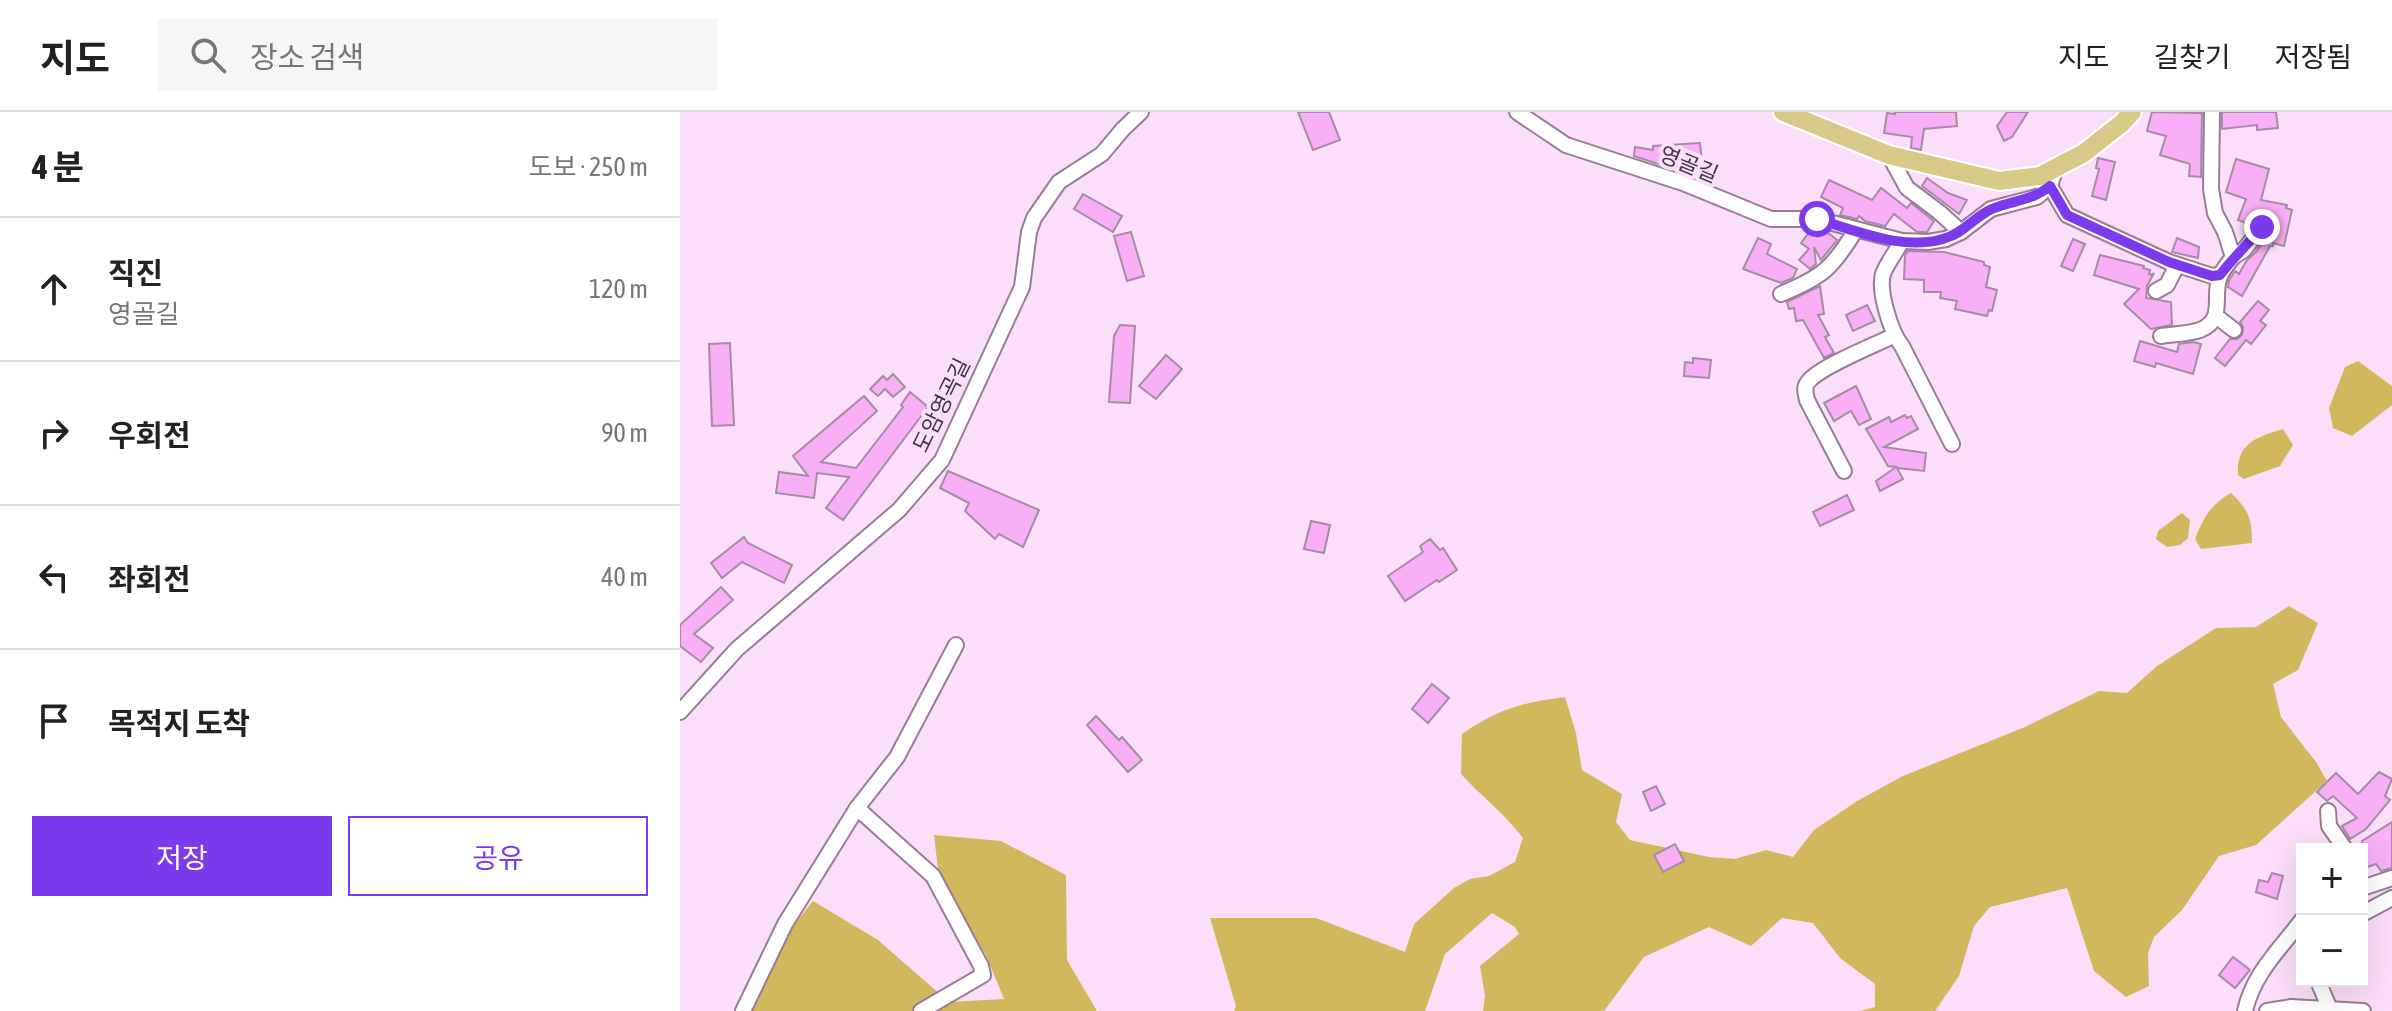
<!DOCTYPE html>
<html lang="ko">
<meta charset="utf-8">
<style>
:root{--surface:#fff;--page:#f6f6f6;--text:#222;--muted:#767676;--line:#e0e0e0;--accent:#7c3aed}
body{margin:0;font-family:"Asap Condensed","Noto Sans KR",sans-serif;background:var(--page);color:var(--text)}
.controls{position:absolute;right:24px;bottom:24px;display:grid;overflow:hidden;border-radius:0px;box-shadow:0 8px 32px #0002}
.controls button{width:72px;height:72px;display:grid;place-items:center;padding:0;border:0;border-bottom:2px solid var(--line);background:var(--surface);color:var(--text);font:40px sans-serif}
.stop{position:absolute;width:24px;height:24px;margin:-18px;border:6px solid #7c3aed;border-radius:50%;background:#fff}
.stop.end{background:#7c3aed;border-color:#fff;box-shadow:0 2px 8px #0008}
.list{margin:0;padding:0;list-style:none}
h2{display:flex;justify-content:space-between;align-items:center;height:104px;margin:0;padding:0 32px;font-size:34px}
h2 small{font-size:26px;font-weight:400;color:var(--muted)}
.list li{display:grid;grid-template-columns:52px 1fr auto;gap:24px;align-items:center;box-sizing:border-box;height:144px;padding:0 32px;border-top:2px solid var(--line)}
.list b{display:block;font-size:30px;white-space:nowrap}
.list p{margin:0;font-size:26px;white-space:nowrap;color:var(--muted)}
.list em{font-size:26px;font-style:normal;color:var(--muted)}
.actions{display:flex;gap:16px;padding:24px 32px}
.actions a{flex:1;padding:18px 0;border:2px solid var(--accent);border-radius:0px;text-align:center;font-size:28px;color:var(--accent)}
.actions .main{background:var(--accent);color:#fff}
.icon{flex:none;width:44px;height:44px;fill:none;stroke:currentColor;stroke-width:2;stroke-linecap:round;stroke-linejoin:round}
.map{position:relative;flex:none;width:1712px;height:899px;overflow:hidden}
header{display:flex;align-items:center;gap:48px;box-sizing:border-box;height:112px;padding:0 40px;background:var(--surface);border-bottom:2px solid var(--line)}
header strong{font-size:38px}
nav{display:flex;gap:44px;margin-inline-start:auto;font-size:28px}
.search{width:560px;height:72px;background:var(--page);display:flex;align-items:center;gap:20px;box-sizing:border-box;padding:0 28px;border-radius:0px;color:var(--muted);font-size:30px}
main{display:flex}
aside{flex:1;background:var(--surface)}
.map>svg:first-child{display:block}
</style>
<header>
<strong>지도</strong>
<div class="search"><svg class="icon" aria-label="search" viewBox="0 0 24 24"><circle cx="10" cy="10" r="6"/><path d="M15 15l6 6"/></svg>장소 검색</div>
<nav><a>지도</a><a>길찾기</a><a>저장됨</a></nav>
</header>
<main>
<aside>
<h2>4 분<small>도보 · 250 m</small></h2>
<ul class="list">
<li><svg class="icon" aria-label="ahead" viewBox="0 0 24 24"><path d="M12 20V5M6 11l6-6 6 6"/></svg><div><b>직진</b><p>영골길</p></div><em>120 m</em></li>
<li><svg class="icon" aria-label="right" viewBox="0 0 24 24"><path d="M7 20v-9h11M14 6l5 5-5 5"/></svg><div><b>우회전</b></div><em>90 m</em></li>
<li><svg class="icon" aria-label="left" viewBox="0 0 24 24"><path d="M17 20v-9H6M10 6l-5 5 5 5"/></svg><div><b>좌회전</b></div><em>40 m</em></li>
<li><svg class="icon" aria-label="arrive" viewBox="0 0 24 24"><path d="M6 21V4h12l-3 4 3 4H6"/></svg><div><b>목적지 도착</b></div></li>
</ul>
<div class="actions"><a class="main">저장</a><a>공유</a></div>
</aside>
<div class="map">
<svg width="1712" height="899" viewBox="0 0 1712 899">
<rect width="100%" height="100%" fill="#fbdffa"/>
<g fill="#d1b85c">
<polygon points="1678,249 1712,274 1712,293 1672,324 1653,316 1649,296 1665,255"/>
<path d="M1603 317 1613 333 1600 354 1564 367 1558 363C1556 331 1577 325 1603 317Z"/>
<path d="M1551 381C1569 398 1572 407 1572 431L1521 437 1515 427C1523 406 1531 392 1551 381Z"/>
<polygon points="1502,401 1510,408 1508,426 1500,433 1487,435 1476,427 1478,419"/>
<path d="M1609 494 1638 511 1618 558 1593 572 1601 605 1636 650 1647 669 1576 733 1539 744 1502 798 1474 825 1468 841 1469 874 1446 885 1414 859 1387 776 1310 795 1294 814 1279 864 1255 899H1180L1195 895V872L1160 846 1133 811 1102 806 1071 834 1029 815 964 845 924 899H803L805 884 800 854 839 822 835 815 812 801 765 842 745 899H554L556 894 530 806H636L725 840 734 812 774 776 790 767 809 764 835 750 843 726C825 702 801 684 781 662L782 622C819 597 840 591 885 585L896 621 902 658 942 682 936 710 950 728 1029 745 1055 747 1086 738 1113 745 1134 718 1177 689 1223 664 1345 615 1419 579 1447 581 1477 554 1536 516 1576 515Z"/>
<polygon points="254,723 321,729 386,763 387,848 417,899 72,899 94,838 133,789 198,828 269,890 324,887 306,843 259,766"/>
</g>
<g fill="#f8aff6" stroke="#a58ca4" stroke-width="2">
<polygon points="618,0 649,0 660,28 633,38"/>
<polygon points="1215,0 1276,0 1277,14 1244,17 1241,38 1231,36 1232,25 1204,21 1207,1 1215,2"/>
<polygon points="1327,0 1348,0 1332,25 1324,29 1317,14"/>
<polygon points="1472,0 1522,1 1521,65 1509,64 1510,52 1480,43 1486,24 1467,19"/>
<polygon points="1542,0 1596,0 1598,16 1577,18 1577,13 1542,17"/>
<polygon points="1020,31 1022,51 981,53 954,44 955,35 973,38 973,34"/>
<polygon points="1418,46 1435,50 1426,88 1412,84 1419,57 1416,56"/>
<polygon points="1556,47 1589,57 1581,88 1607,93 1606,96 1612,98 1604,134 1593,131 1593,134 1590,134 1562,184 1548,175 1549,168 1555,159 1559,162 1567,148 1576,140 1592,116 1589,108 1584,105 1578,106 1571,113 1558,108 1566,87 1546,80"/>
<polygon points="1247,66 1268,81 1287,88 1279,102 1242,74"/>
<polygon points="1149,68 1192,88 1201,76 1227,96 1231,91 1254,109 1247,120 1237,120 1214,102 1205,114 1185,109 1179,104 1177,107 1160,103 1163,96 1141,85"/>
<polygon points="403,82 442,104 433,120 394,97"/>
<polygon points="1130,119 1138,125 1143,119 1147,120 1157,128 1141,148 1134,135 1136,152 1130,157 1119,148 1129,137 1121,131"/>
<polygon points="451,120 464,164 447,169 434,124"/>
<polygon points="1078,126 1091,132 1087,142 1117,157 1113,166 1101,171 1063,157"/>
<polygon points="1497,126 1519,135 1518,146 1492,140"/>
<polygon points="1393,127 1405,132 1393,159 1381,154"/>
<polygon points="1228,139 1264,140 1304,150 1304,153 1310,155 1306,175 1317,178 1312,199 1309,198 1307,204 1275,197 1277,189 1260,186 1261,180 1244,180 1244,168 1224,167 1225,143"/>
<polygon points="1420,143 1464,154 1463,156 1470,158 1469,162 1471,163 1474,161 1467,174 1466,186 1491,190 1492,213 1471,217 1444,192 1459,177 1414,163"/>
<polygon points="1140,174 1144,202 1138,203 1149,223 1145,225 1154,241 1144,246 1123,208 1116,209 1114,196 1109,197 1107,190"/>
<polygon points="1578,189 1589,198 1580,209 1586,213 1571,232 1566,228 1545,254 1535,246 1550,227 1557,227 1562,223 1563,215 1560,210"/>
<polygon points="1187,193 1195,209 1173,219 1166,203"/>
<polygon points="440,213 455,214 450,291 429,290 434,224"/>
<polygon points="1460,229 1497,240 1499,232 1513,230 1521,232 1513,262 1476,251 1475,255 1454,249"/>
<polygon points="50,231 54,313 32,314 29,232"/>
<polygon points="486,243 502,257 476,287 459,274"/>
<polygon points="1013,246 1031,248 1029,266 1004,264 1005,250 1013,251"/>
<polygon points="213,262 225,275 213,285 205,277 198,284 190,277 203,264 207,268"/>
<polygon points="1176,274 1191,307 1179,313 1171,299 1154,309 1144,291"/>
<polygon points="230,280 248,295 163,408 146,396 169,365 137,361 134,386 96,381 99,360 128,364 113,344 184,284 197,299 141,350 176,356 223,295 221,293"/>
<polygon points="1225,303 1227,306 1231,304 1238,317 1204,335 1246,341 1244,359 1217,356 1223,367 1200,379 1196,369 1216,355 1208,354 1186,317 1209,305 1211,310"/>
<polygon points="268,359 359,398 343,435 319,422 315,427 285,399 289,391 260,376"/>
<polygon points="1167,383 1174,398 1140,414 1133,400"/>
<polygon points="631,409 650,413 644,441 624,437"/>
<polygon points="64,425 68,431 112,453 104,471 62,450 42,466 31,451"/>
<polygon points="750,427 760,438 763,436 777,458 759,470 757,468 725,489 708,464 743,440 740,434"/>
<polygon points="41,475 53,488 14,522 33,536 21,550 0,534 0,513"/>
<polygon points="752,572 769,586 748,611 732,597"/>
<polygon points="416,604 439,628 442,625 462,648 448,660 407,613"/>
<polygon points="1699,660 1712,667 1705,684 1710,688 1686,717 1670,727 1662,714 1677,706 1653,684 1647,689 1637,680 1656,661 1678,682"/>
<polygon points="976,674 985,692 971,699 963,680"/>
<polygon points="1712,710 1712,756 1701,759 1696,752 1682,757 1682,729"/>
<polygon points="995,732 1004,749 983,760 974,743"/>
<polygon points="1592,761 1603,764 1597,787 1576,780 1579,768 1588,770"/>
<polygon points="1553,845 1570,858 1555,876 1539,863"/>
</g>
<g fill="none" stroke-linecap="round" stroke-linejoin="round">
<g stroke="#967d95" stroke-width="18">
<g id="minor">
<polyline points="837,0 886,33 1003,71 1091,107 1137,107 1222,129 1248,130 1266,127 1281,120 1311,97 1357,85 1370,74 1376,55"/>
<polyline points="1209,43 1227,76 1259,100 1281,120"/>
<polyline points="1370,74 1387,103 1489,150 1532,164 1540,163"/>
<path d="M1222 129C1216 140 1207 151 1203 162 1198 179 1211 221 1222 234L1272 332"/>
<polyline points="1553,145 1564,138 1582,115"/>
<polyline points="1476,179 1487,173 1497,153"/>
<path d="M1101 182C1142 165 1152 157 1175 119"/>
<polyline points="1536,204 1554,218"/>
<path d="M1481 224C1493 222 1508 222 1520 218 1545 208 1533 187 1539 167 1541 159 1548 152 1553 145L1545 120 1535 101 1531 77 1532 0"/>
<path d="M1164 359 1127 288C1126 282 1123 276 1128 270 1139 255 1195 233 1213 224"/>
<polyline points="0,600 57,537 219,398 262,348 342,175 349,120 354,106 379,70 422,42 443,17 461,0"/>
<polyline points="177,696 253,764 301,854 303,863 241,899"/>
<polyline points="1648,699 1649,714 1665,737"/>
<polyline points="1682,776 1712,766"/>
<polyline points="1682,802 1712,786"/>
<polyline points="1638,869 1649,895"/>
<polyline points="63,899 105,812 177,696 217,645 276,533"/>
<path d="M1565 899C1573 862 1600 837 1622 808"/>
<polyline points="1587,899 1611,895 1683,899"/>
</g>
</g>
<g stroke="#fff" stroke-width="22">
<polyline id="major" points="1103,0 1209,43 1319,69 1360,64 1404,41 1442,11 1452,0"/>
</g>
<use href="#minor" stroke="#fff" stroke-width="14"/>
<use href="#major" stroke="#d9c988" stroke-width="18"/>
</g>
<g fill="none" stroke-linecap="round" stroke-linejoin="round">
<path stroke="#7c3aed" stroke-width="10" d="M1137 107C1176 119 1230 142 1271 124 1286 118 1297 103 1312 97 1333 88 1352 89 1370 74L1387 103 1489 150 1532 164 1540 163C1553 146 1568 132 1582 115"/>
</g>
<g text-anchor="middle" stroke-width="8" stroke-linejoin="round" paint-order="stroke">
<g font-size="22" fill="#413641" stroke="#fbdffa">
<text transform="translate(1009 52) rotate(22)" y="8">영골길</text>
<text transform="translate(261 293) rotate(-64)" y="8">도암영곡길</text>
</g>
</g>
</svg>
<div class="controls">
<button>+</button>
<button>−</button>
</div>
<div class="stop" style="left:1137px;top:107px"></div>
<div class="stop end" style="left:1582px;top:115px"></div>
</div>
</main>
